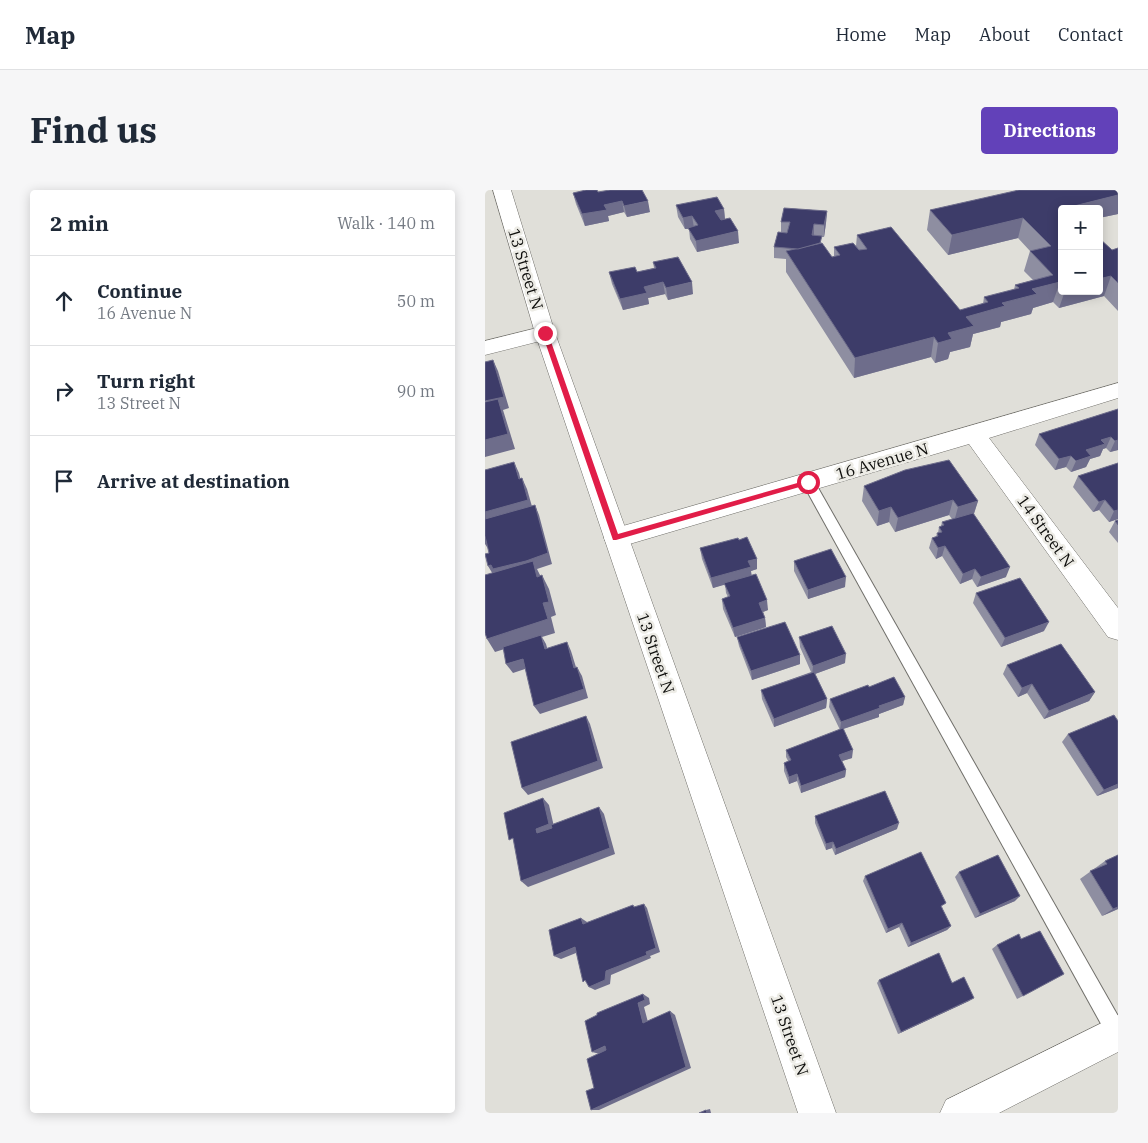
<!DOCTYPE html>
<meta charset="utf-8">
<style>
:root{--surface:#fff;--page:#f6f6f7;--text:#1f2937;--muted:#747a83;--line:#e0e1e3;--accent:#6241b9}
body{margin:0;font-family:"IBM Plex Serif",serif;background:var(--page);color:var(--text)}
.controls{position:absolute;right:15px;top:15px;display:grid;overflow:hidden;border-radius:5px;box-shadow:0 2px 12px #0003}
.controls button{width:45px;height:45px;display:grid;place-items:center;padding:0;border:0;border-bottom:1px solid var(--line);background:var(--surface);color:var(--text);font:25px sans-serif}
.stop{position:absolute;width:15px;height:15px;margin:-11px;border:4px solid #e11d48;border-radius:50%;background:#fff}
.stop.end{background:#e11d48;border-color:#fff;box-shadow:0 1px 5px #0008}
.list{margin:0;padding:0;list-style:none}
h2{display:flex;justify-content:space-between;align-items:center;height:65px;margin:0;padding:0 20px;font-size:21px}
h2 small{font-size:16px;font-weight:400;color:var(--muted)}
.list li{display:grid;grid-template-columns:32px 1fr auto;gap:15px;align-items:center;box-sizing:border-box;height:90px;padding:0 20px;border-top:1px solid var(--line)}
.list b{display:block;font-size:19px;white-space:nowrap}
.list p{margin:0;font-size:16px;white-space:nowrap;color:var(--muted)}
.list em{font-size:16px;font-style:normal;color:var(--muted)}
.icon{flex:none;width:28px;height:28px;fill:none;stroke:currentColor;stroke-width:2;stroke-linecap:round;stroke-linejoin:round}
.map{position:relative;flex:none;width:633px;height:923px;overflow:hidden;border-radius:5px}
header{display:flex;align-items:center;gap:30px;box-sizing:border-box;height:70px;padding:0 25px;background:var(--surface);border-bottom:1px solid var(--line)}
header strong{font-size:24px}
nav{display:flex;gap:28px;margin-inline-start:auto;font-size:18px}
.intro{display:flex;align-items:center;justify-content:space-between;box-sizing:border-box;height:120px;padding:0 30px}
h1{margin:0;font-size:35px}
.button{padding:12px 22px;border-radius:5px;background:var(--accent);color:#fff;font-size:18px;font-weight:700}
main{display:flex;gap:30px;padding:0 30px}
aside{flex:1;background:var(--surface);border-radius:5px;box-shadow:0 2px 12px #0003}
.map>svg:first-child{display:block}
</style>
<header>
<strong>Map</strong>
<nav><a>Home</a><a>Map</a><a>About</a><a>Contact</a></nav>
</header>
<div class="intro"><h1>Find us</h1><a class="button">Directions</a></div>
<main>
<aside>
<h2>2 min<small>Walk · 140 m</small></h2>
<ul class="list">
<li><svg class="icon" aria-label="ahead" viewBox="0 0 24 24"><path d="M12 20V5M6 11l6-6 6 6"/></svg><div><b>Continue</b><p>16 Avenue N</p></div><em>50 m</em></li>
<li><svg class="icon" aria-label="right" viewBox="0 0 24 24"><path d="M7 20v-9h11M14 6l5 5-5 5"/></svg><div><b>Turn right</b><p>13 Street N</p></div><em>90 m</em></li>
<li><svg class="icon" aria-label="arrive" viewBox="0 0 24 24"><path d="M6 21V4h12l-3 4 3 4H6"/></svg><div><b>Arrive at destination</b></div></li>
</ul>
</aside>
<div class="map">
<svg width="633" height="923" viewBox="0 0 633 923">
<rect width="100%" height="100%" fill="#e0dfd9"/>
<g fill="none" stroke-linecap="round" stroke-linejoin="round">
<g stroke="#706f6a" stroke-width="2">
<polygon id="lane" points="323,287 328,289 633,826 633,855 626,852 317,292 318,289"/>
</g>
<g stroke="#706f6a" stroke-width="1">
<g id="street">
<polygon points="60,136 67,138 70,143 67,148 0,165 0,151"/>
<polygon points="633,193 633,208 504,248 633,418 633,450 623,447 484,254 131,358 122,355 119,348 122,341 131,338"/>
<polygon points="633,825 633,862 514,923 455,923 461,910"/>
</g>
</g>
<g stroke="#706f6a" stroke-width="1">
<polygon id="secondary" points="8,0 26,0 70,143 351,923 313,923 50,143"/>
</g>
<use href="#lane" fill="#fff" fill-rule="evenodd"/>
<use href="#street" fill="#fff" fill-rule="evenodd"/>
<use href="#secondary" fill="#fff" fill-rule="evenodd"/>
</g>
<g fill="#8e8ea1">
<polygon points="534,0 633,0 633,24 614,28 614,19 577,19 577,101 614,101 614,48 627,60 633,58 633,121 619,106 574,118 568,112 548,118 546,124 516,132 515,137 488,144 485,157 465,162 463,169 450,173 446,167 369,188 301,82 301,69 289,68 289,57 293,42 296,42 296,32 299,18 342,21 341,33 339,47 336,47 336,53 347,67 349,66 349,57 368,53 371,56 372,45 406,37 475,120 498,114 499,107 529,100 530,95 548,90 539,81 545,61 533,48 463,65 442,40 445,20"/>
<polygon points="113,2 165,22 142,27 139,22 123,26 124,31 100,36 91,14 88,3"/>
<polygon points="191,15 239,19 240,30 254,53 212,62 205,49 204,39 200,39 193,27"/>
<polygon points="168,72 208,104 183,110 180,104 163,108 164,114 138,120 127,94 124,82 152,82 169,78"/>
<polygon points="633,219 633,260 625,262 621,258 618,259 615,266 605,269 601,277 586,282 581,277 570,280 550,255 554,244"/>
<polygon points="633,273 633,329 624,332 614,320 608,322 588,297 593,286"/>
<polygon points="379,296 493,311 489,324 521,387 492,397 487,389 475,394 457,366 451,369 444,358 447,348 451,347 452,343 453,343 454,337 456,336 457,332 467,329 464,325 410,342 404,332 392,336 377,311"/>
<polygon points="633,330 633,353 624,342 630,331"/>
<polygon points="254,350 272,379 266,381 266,385 283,420 278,422 280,428 281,437 250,447 238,419 237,409 243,407 241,403 240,394 228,398 217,369 215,358"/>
<polygon points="309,371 360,397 323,409 309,381"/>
<polygon points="491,403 559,441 516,457 488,413"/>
<polygon points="252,447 315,465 315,474 267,490 254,456"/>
<polygon points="314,447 360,473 330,484 342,509 341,518 289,537 277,509 276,500 326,482 315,457"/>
<polygon points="522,475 610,502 604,511 559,529 542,503 533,507 518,484"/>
<polygon points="384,497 420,507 418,515 394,524 394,527 358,539 367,568 357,571 361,580 360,587 316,603 312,591 304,594 299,581 299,573 303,571 301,567 301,560 355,540 344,517 345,509"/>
<polygon points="633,531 633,598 612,606 577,552 583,544"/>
<polygon points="330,626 412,639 350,665 347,658 341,660 330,633"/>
<polygon points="633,665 633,719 617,726 595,689 620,671"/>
<polygon points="474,682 530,711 490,728 470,687"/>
<polygon points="380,686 458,718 457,718 466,736 462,740 423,757 414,737 401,743 378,691"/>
<polygon points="536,749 538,806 532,809 507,759 512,755"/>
<polygon points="394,790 467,793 484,811 413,844 392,793"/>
</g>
<g fill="#6e6d8b">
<polygon points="633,5 633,24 614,28 614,19 578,19"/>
<polygon points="137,11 139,22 123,26 124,31 100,36 97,24 119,15"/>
<polygon points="163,11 165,22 142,27 139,16"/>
<polygon points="239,19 240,30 231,32 230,21"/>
<polygon points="342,21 341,33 339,47 339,35"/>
<polygon points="207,26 209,38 200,39 198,28"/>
<polygon points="538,28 533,48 463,65 467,45"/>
<polygon points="329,34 329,46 327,45"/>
<polygon points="253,41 254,53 212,62 211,51"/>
<polygon points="626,86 619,106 574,118 580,101 614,101 614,89"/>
<polygon points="178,92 180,104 163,108 164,114 138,120 135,109 159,97"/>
<polygon points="207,92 208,104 183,110 181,98"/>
<polygon points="575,92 568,112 548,118 546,124 516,132 515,137 488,144 485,157 465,162 463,169 450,173 453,153 481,127 517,113 547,99"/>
<polygon points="449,147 446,167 369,188 370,168"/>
<polygon points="8,170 13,181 24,218 18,220 30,259 0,267 0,224"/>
<polygon points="626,247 621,258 618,259 615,266 605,269 601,277 586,282 591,271 601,260 616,250"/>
<polygon points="633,250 633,260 625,262 630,251"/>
<polygon points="586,266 581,277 570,280 574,269"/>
<polygon points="29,272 34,283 38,300 34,289"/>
<polygon points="37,288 42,299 48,320 0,334 0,322"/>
<polygon points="468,310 464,325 410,342 413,328"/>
<polygon points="620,310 614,320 608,322 614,312"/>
<polygon points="493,311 488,326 469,332 473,317"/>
<polygon points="50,315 54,325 67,374 52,379 55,385 59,401 9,386 3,376"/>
<polygon points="406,317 404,332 392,336 394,321"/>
<polygon points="633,320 633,329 624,332 629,321"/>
<polygon points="0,346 6,356 2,357 0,354"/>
<polygon points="460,356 457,366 451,369 453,358"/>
<polygon points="272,369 272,379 266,381 267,387 228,398 226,388 263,371"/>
<polygon points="525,377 521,387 492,397 496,387"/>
<polygon points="490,379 487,389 475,394 478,384"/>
<polygon points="57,385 64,399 71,425 66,427 70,443 57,447 61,454 65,468 60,459 57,447 10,462 2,449 58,413"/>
<polygon points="361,387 360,397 323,409 323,400"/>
<polygon points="282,410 283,420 275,423 274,413"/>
<polygon points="280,428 281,437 250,447 248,438"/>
<polygon points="564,432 559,441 516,457 520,448"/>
<polygon points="82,452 86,461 94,487 89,478"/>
<polygon points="361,464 360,473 327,485 328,476"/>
<polygon points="315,465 315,474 267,490 266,481"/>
<polygon points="38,469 43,478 28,483 21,474"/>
<polygon points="92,477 97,486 103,508 55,524 49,516"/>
<polygon points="547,494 542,503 533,507 537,498"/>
<polygon points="610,502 604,511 559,529 564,521"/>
<polygon points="420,507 418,515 394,524 394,527 355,540 356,532 394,516"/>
<polygon points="342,509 341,518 289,537 289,529"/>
<polygon points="101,526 105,534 118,578 43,605 37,598"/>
<polygon points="368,560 367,568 354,572 354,565"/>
<polygon points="361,580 360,587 316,603 316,596"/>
<polygon points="312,584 312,591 304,594 304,587"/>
<polygon points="633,594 633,598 612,606 619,600"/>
<polygon points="58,608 64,615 70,641 52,643 51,639"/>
<polygon points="114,617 119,624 130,664 43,697 36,691"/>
<polygon points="414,633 412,639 350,665 351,659"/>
<polygon points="348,652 347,658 341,660 341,654"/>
<polygon points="535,706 530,711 490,728 495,724"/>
<polygon points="159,714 162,718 175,762 165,766 166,768 126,785 125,794 110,800 104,797 121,781 161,762"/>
<polygon points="633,717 633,719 617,726 628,719"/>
<polygon points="96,728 102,732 103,739 98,734"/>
<polygon points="417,733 414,737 401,743 403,739"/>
<polygon points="466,736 462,740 423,757 426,753"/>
<polygon points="90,757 96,761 76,769 69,766"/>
<polygon points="158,804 164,808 165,814 159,817 164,836 158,833 153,813"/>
<polygon points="489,808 484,811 413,844 416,842"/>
<polygon points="185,821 190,825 206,878 114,920 106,920"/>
<polygon points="120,856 127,858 115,864 107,862"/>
<polygon points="225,919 226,923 222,923 221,920"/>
</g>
<g fill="#3d3c69" stroke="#6e6d8b">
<polygon points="101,0 112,0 113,2 125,0 157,0 163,11 139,16 137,11 119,15 122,20 97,24 88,3"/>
<polygon points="534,0 633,0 633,5 577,19 577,94 575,92 547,99 552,104 517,113 520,116 481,127 489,136 463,143 467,149 453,153 449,147 370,168 301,61 337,53 347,67 355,65 349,57 368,53 374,60 382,59 372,45 406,37 475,120 503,112 499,107 534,98 530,95 568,85 545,61 566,56 538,28 467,45 445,20"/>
<polygon points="232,7 239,19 230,21 236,30 245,28 253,41 211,51 203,38 213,35 207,26 198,28 191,15"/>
<polygon points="299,18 342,21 339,35 329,34 327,45 337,46 335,53 313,59 289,57 293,42 302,43 305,32 296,32"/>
<polygon points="614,48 627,60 633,58 633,93 626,86 614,89"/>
<polygon points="193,67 207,92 181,98 178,92 159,97 162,103 135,109 124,82 150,77 152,82 171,78 168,72"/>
<polygon points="8,170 19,207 0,211 0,172"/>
<polygon points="13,209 23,244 0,250 0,212"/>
<polygon points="633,219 633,250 630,251 626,247 616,250 620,254 601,260 606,266 591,271 586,266 574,269 554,244"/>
<polygon points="464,270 493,311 473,317 468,310 413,328 406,317 394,321 379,296 420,280"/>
<polygon points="29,272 34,289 37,288 43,310 0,322 0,280"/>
<polygon points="633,273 633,320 629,321 620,310 614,312 593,286"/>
<polygon points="50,315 63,363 41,371 8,379 6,375 3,376 0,364 4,363 0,346 0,329"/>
<polygon points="488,323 525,377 496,387 490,379 478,384 460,356 453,358 447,348 453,346 452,343 457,342 454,337 459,335 457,332"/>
<polygon points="633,330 633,335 630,331"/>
<polygon points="262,347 272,369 263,371 266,377 226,388 215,358 253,348 254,350"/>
<polygon points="346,359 361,387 323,400 309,371"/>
<polygon points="48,371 52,387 57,385 64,412 58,413 63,429 2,449 0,443 0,385"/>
<polygon points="271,384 282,410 274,413 280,428 248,438 237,409 245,406 239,393"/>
<polygon points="535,388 564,432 520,448 491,403"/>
<polygon points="300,432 315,465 266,481 252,447"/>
<polygon points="347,436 361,464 328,476 314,447"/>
<polygon points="56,445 60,459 82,452 89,478 92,477 99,499 49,516 38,469 21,474 18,457"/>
<polygon points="576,454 610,502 564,521 547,494 537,498 522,475"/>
<polygon points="329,482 342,509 289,529 276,500"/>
<polygon points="409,487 420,507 394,516 395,518 356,532 345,509 383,495 384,497"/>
<polygon points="629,525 633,531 633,594 619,600 583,544"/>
<polygon points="101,526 113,571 37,598 26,552"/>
<polygon points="358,538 368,560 354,565 361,580 316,596 312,584 304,587 299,573 306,570 301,560"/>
<polygon points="400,601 414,633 351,659 348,652 341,654 330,626"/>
<polygon points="58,608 64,634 51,639 52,643 67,638 66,635 114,617 125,658 36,691 28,648 24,650 19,623"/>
<polygon points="436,662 461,713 456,716 466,736 426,753 417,733 403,739 380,686"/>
<polygon points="513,665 535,706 495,724 474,682"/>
<polygon points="633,665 633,717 628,719 605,681 622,674 620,671"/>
<polygon points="159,714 171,758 161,762 162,765 121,781 120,790 104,797 100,790 98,792 90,757 69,766 64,740 96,728 98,734 148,715 149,717"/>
<polygon points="555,741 579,784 538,806 512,755 534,744 536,749"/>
<polygon points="454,763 467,793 479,787 489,808 416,842 394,790"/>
<polygon points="158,804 160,810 153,813 158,833 185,821 201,877 106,920 101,901 109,898 102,869 121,860 120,856 107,862 100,831 112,825 112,823"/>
<polygon points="221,920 222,923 214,923"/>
</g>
<polygon fill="#e11d48" points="60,141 63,143 133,344 323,290 327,292 325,294 131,350 128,350 57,143"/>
<g text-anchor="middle" stroke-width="5" stroke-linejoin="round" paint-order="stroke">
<g font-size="16" fill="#0d0d0b" stroke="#edece6">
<text transform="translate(41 79) rotate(73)" y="6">13 Street N</text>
<text transform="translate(397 271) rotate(-16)" y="6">16 Avenue N</text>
<text transform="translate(561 341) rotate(54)" y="6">14 Street N</text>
<text transform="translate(171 463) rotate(71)" y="6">13 Street N</text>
<text transform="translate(305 845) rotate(71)" y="6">13 Street N</text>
</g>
</g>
</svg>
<div class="controls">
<button>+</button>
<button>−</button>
</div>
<div class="stop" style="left:323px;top:292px"></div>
<div class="stop end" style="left:60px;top:143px"></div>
</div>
</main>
